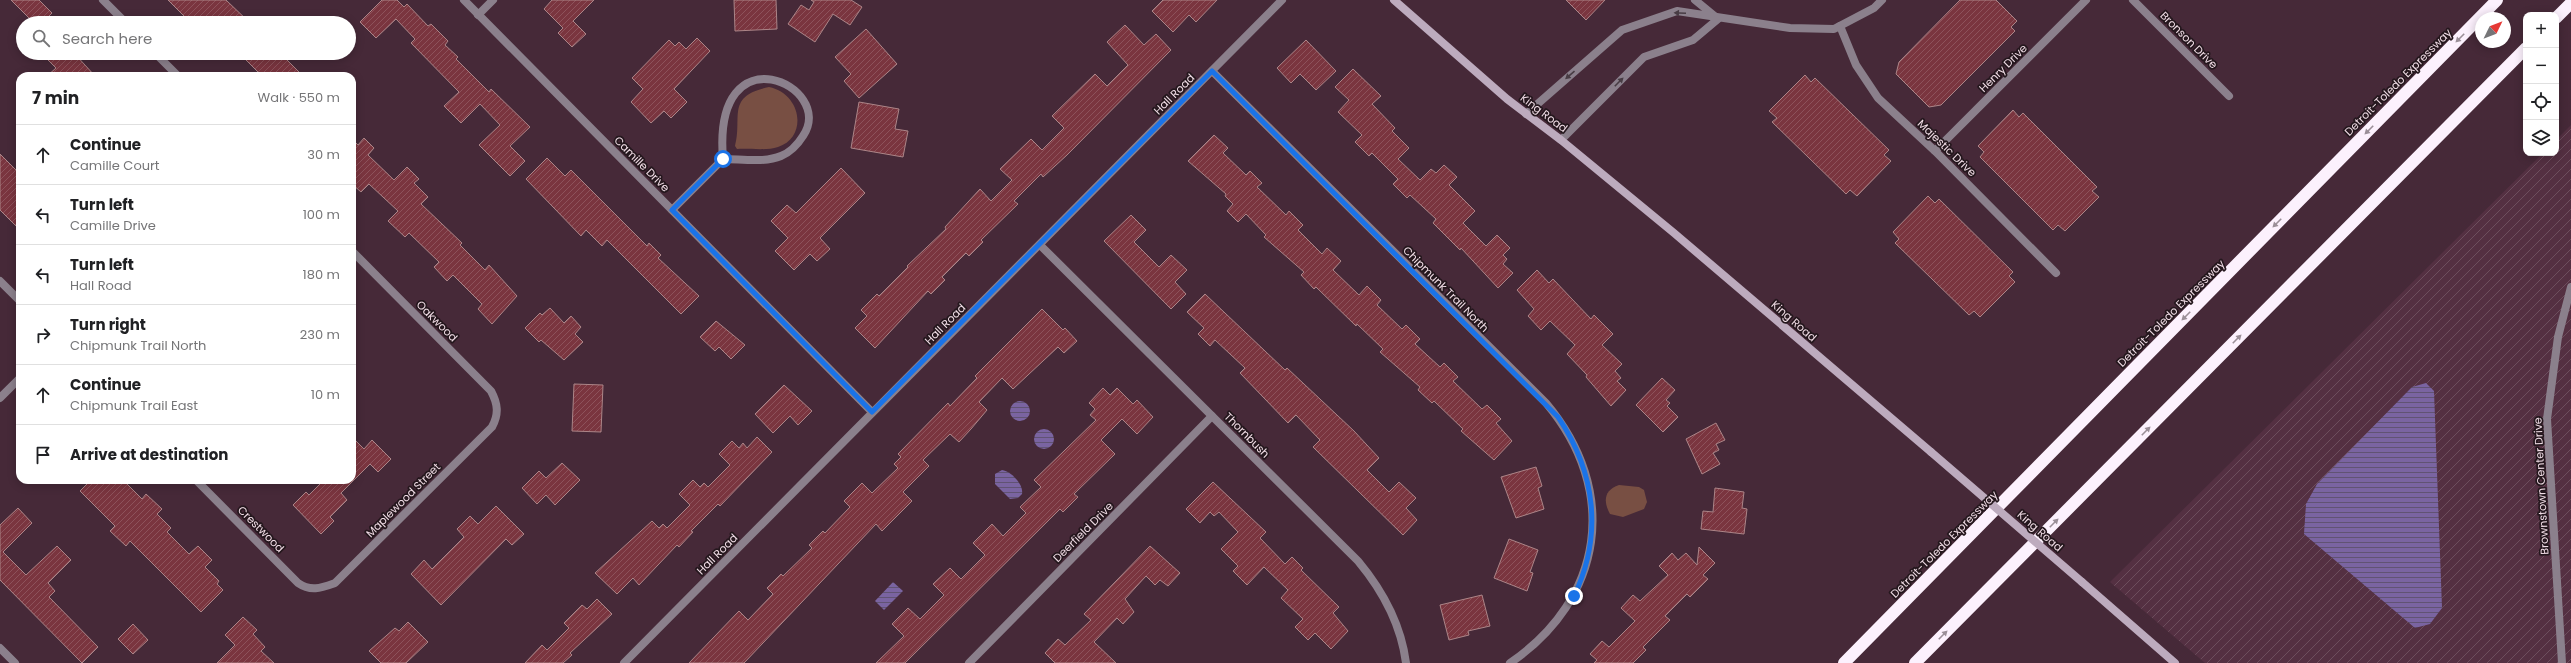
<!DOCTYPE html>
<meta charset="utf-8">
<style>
:root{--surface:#fff;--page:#f2f2f2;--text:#202124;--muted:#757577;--line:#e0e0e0}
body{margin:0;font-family:Poppins,sans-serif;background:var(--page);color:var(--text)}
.controls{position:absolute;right:12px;top:12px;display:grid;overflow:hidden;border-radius:8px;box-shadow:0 2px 10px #0003}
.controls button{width:36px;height:36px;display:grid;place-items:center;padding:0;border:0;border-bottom:1px solid var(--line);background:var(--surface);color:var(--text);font:20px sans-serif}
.compass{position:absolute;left:2475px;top:12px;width:36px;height:36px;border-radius:50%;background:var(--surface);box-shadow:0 2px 10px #0003;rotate:47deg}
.stop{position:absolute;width:12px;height:12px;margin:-9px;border:3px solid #1a73e8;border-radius:50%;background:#fff}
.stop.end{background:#1a73e8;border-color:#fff;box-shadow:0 1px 4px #0008}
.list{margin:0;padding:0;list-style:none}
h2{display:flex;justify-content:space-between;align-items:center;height:52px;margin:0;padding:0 16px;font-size:17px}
h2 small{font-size:13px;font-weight:400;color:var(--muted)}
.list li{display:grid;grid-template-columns:26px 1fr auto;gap:12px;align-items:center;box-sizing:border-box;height:60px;padding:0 16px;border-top:1px solid var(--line)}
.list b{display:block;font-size:15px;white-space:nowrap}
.list p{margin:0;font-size:13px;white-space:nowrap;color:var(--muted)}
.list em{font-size:13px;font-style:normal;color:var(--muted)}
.icon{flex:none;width:22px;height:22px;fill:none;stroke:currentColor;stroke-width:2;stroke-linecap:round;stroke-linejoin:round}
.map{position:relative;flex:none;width:2571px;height:663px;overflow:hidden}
.search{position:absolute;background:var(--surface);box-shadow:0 2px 10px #0003;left:16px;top:16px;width:340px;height:44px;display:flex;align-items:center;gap:10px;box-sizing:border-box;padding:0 14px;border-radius:22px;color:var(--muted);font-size:15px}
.panel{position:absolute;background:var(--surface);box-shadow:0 2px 10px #0003;left:16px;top:72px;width:340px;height:412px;border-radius:12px}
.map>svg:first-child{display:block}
</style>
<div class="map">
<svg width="2571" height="663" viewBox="0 0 2571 663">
<defs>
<pattern id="industrial-furrows" width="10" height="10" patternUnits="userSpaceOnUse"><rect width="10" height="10" fill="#543042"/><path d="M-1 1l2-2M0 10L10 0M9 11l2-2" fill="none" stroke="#6d4e5d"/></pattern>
<pattern id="water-rules" width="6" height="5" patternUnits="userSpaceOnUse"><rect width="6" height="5" fill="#7a64a1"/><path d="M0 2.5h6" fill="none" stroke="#615373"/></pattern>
<pattern id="building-hatch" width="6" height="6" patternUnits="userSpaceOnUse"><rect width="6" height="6" fill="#7a353f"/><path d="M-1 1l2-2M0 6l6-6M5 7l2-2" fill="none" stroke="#8d525b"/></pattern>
</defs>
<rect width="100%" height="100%" fill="#462938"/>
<polygon fill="url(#industrial-furrows)" points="2571,125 2571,663 2205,663 2110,582 2543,153 2556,153 2556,140"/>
<g fill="#784f43">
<path d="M769 87C802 94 808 137 778 147 766 151 749 148 737 149L735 146C743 117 725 96 769 87Z"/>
<path d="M1619 485 1639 487 1644 490 1647 502 1644 509 1623 517 1610 514C1603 501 1604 490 1619 485Z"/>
</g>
<g fill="url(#water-rules)">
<polygon points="2426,383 2434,391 2442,608 2430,624 2415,628 2304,534 2306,504 2317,484 2412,387"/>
<circle cx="1020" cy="411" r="10"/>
<circle cx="1044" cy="439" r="10"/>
<path d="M1002 470C1011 471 1024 485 1022 494L1018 498 1010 499 995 484V474Z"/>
<polygon points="893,582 903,591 884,610 875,601"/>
</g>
<g fill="url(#building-hatch)" stroke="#ac8588">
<polygon points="11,0 39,0 52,13 42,23 34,23"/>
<polygon points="168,0 226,0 250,23 191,23"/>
<polygon points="382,0 397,0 404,7 407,4 428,26 431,24 448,41 445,45 458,57 456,59 489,92 491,89 530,127 510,146 525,161 510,176 479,145 500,125 480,104 461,123 444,106 459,92 411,43 415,39 396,19 376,38 360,22"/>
<polygon points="552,0 594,0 573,21 586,34 572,47 558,33 563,28 544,9"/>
<polygon points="734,0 776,0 777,29 735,31"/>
<polygon points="811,0 851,0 862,7 850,25 833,14 815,42 788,24 801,5 809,10 814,2"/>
<polygon points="1163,0 1217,0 1196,22 1189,15 1173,32 1152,11"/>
<polygon points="1566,0 1605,0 1586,20"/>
<polygon points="1960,0 1996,0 2017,21 2011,27 2015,31 1941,105 1929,107 1896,74 1899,62"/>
<polygon points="1125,25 1144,45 1156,34 1171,50 1067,155 1043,177 1041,174 1014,201 1018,204 981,240 983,242 969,256 966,253 942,277 945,280 931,294 928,291 875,348 855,328 867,316 861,310 877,294 879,296 908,267 907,266 946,229 945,227 980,189 991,201 1012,180 1000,169 1031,139 1042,150 1064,128 1052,116 1095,74 1107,86 1128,65 1107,42"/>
<polygon points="866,29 897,64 859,98 844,81 851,74 835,57"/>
<polygon points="697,38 710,51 674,89 687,102 671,118 664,111 651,123 631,102 643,89 632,78 669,40 675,46 679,42 686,49"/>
<polygon points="1306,40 1336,71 1316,90 1300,74 1291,83 1277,68"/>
<polygon points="41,53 74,53 95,76 47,76 56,68"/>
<polygon points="239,53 280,53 303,76 262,76"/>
<polygon points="1353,69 1381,96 1372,104 1395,128 1392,131 1409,148 1398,159 1420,180 1431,169 1436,173 1444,165 1457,177 1449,185 1475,211 1463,223 1486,246 1497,235 1510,248 1503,255 1507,259 1503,264 1513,273 1498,288 1461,248 1460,250 1433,223 1436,219 1410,195 1407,198 1393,184 1398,179 1372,153 1369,156 1355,142 1362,135 1338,112 1349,100 1335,87"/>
<polygon points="1805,75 1811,82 1815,78 1889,150 1884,155 1891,161 1857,196 1850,190 1846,194 1772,122 1777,118 1769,111"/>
<polygon points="859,102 899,109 895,129 908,131 903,157 851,148"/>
<polygon points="2013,110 2019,117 2023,113 2097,187 2092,191 2099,197 2065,231 2058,225 2053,230 1980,157 1984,152 1978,146"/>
<polygon points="1214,135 1228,148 1223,153 1246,175 1250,171 1262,183 1257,187 1286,215 1289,211 1303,225 1298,230 1322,254 1327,248 1341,261 1333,270 1359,295 1367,286 1381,300 1377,305 1402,329 1406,325 1420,339 1415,344 1440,367 1444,363 1458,377 1453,381 1482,409 1487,405 1501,419 1496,423 1512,441 1494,460 1461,431 1463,429 1434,401 1432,403 1418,390 1420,387 1380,352 1383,349 1357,324 1356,326 1316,287 1314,289 1301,275 1304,272 1264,237 1266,235 1246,214 1238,222 1227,211 1233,204 1225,196 1226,194 1188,161"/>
<polygon points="364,138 374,148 368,155 394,180 407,167 419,179 414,183 428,197 421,204 462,243 460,245 485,270 489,265 517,296 492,324 478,309 482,304 453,275 447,281 434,267 439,262 409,233 405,237 388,221 398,211 369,184 361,192 352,184 352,139 358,145"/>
<polygon points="0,154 20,174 20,230 0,210"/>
<polygon points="547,158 565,176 571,170 647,246 649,243 661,255 658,258 699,296 681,314 607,240 602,246 586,230 581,236 526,179"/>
<polygon points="841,168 865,193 820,238 830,249 817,261 810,254 794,270 775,251 788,238 771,221 787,205 796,213"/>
<polygon points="1928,196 1935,203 1939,199 2013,272 2009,276 2015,282 1980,317 1974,311 1969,315 1895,243 1899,239 1893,232"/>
<polygon points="1131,215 1146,230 1134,242 1159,267 1171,255 1187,270 1175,282 1186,294 1171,309 1104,241"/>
<polygon points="1537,270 1549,283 1553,279 1591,319 1594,315 1613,334 1602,345 1622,364 1615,371 1621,378 1617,381 1626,390 1611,406 1586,377 1587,375 1567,354 1575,345 1550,321 1541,330 1528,316 1534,309 1517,290"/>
<polygon points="1205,294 1285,370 1287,368 1354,431 1379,458 1367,470 1389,492 1399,482 1416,498 1406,508 1417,520 1403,535 1313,447 1320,440 1296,415 1288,423 1240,373 1245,368 1215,340 1210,346 1198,334 1204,328 1187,312"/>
<polygon points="550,308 564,323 571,316 581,327 575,334 583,342 564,360 541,340 539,342 525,328 540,313 542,315"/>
<polygon points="1042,309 1063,330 1065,328 1077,341 1064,353 1058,347 1013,389 1002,378 979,402 987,410 971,429 959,442 950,434 923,460 929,466 903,492 912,501 882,531 876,524 744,663 689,663 739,611 748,620 773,594 767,588 781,574 783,576 812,548 809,545 823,531 825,533 850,507 844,501 862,483 872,493 898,468 894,464 901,457 898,454 948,403 950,406 977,378 975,376"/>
<polygon points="716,321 745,345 731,359 719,347 715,351 700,337"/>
<polygon points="1662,378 1675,390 1666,400 1670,403 1667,406 1678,417 1663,432 1636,405"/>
<polygon points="574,384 603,385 601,432 572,431"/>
<polygon points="784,385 812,411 798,425 790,416 773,433 755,414"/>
<polygon points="1103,388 1110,395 1117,388 1133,404 1137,400 1153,417 1137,434 1122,419 1101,440 1115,454 1074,494 1078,497 1063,512 1060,509 905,663 876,663 904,636 892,624 908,608 920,619 944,595 933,584 950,568 961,579 985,555 973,543 992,524 1003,536 1026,513 1020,507 1041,487 1034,480 1096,420 1090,415 1095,409 1089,403"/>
<polygon points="1716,423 1725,440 1716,444 1719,450 1713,453 1720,464 1702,474 1686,439"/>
<polygon points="352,437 364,449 372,440 391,459 378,472 370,464 341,493 347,500 330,517 334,521 321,534 293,505 306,492 309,495 324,480 352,480"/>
<polygon points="757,437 772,452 720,506 718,504 691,531 693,532 679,547 677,545 639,585 633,578 617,594 595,573 652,521 659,528 663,524 667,528 690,505 679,494 693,480 700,487 704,483 708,487 730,465 719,454 732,441 739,448 743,443 747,448"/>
<polygon points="562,463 580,480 555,505 546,495 537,504 522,488 539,471 546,478"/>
<polygon points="1536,467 1542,486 1538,488 1544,509 1516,518 1501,477"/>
<polygon points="91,480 123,480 142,499 146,494 162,509 157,514 171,528 167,532 189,554 198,546 212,560 205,567 219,581 217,584 223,590 201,612 130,541 126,546 110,531 115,526 80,491"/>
<polygon points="1213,482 1266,532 1260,538 1285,564 1292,557 1303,568 1301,570 1339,607 1333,613 1348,631 1331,649 1315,633 1308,640 1295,627 1303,619 1281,598 1288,590 1264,567 1247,585 1233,571 1238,566 1221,549 1238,532 1219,512 1214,516 1210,512 1200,523 1186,509"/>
<polygon points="1715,488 1744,492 1742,508 1747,509 1744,534 1701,529 1703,511 1713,512"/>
<polygon points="496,506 524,534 512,545 506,539 441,605 411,574 424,560 432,569 464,537 457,529 470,516 478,524"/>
<polygon points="18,508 32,523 3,552 26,575 57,546 71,560 48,583 55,591 49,597 98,647 82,663 0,580 0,525"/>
<polygon points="1509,539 1538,550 1530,572 1533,573 1527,591 1494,578"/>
<polygon points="1150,546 1180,573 1168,586 1160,580 1155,585 1146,576 1125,599 1134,612 1123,624 1117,618 1094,642 1116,663 1055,663 1045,653 1058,639 1065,645 1091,620 1084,614"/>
<polygon points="1699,547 1715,563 1703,575 1708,579 1690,597 1687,594 1665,616 1670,620 1643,647 1646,650 1633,663 1594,663 1597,660 1590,654 1602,641 1609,647 1635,621 1621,608 1633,595 1640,601 1668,575 1659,566 1672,553 1678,560 1686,553 1697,565"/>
<polygon points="1482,595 1490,626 1468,631 1469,635 1449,640 1440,605"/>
<polygon points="597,599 612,614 570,653 572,655 563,663 525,663 542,645 547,650 569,628 564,623 582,605 587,609"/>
<polygon points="243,617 257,630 253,634 265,647 261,651 274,663 217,663 235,645 225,635"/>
<polygon points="408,622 428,642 406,663 381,663 369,651 395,628 399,631"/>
<polygon points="133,624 148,640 133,654 118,639"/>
</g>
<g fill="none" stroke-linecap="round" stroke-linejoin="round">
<g stroke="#8b808c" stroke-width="8">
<polyline points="103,0 126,23"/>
<polyline points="464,0 872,412"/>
<polyline points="1695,0 1717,18"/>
<polyline points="2133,0 2229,96"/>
<polyline points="478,15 493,0"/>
<polyline points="1840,26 1856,65 1878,98 1935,151 2056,273"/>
<polyline points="155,53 178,76"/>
<path d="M1212 71 1546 403C1620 491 1604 599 1510 663"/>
<polyline points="1526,114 1622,30 1677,11 1790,28 1834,29 1874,8 1882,0"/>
<polyline points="1561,140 1644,57 1693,40 1718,19"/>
<polyline points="1935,151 2086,0"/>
<path d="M672 210 723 159C712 28 837 86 803 136 798 144 791 152 781 156 765 163 741 159 723 159"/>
<path d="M1040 245 1358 561C1383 591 1401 624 1406 663"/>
<polyline points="0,281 20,301"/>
<polyline points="0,398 20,378"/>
<path d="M196 480 298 583C311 592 321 588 335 583L492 427C499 414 498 404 491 391L352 251"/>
<polyline points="0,648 15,663"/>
<polyline points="624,663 1282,0"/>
<polyline points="969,663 1212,416"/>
<polyline points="2562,663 2547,419 2558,337 2571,287"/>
</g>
<g stroke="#bdabbe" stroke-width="8">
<polyline points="1394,0 1507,99 1561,140 1674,233 1931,452"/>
<polyline points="2082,582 2175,663"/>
</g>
<g stroke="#fcf1fd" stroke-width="12">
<polyline points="2556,18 2571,3"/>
<polyline points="1844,663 2497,0"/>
<polyline points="1915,663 2526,48"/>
</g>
<polyline stroke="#bdabbe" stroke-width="8" points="1931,452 2082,582"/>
</g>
<defs><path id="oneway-solid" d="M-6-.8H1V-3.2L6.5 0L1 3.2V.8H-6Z"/></defs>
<g fill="#483c44">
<use href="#oneway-solid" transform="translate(1680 13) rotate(-178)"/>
<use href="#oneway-solid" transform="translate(1570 75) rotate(139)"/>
<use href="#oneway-solid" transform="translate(1619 82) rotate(-45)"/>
</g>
<g fill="#9b8f98">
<use href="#oneway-solid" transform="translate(2460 38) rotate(135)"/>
<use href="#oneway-solid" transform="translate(2369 130) rotate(135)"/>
<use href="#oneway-solid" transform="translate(2277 223) rotate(135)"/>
<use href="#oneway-solid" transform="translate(2186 316) rotate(135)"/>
<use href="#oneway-solid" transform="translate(2237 339) rotate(-45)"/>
<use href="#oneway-solid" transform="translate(2146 431) rotate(-45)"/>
<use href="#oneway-solid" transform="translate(2054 523) rotate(-45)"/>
<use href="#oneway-solid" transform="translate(1943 635) rotate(-45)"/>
</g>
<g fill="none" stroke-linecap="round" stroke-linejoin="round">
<path stroke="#1a73e8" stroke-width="5" d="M723 159 672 210 872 412 1212 71 1558 417C1596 473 1603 536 1574 596"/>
</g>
<g text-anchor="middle" stroke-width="3.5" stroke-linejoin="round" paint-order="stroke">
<g font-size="11" fill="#f1dde6" stroke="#24171d">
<text transform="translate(2189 40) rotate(45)" y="4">Bronson Drive</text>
<text transform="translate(2003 68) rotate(-45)" y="4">Henry Drive</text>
<text transform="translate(2398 82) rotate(-45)" y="4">Detroit-Toledo Expressway</text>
<text transform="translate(1174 94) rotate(-45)" y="4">Hall Road</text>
<text transform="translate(1544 113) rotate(37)" y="4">King Road</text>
<text transform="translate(1947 148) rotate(44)" y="4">Majestic Drive</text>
<text transform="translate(642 164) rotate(45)" y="4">Camille Drive</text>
<text transform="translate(1446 289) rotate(45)" y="4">Chipmunk Trail North</text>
<text transform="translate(2171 313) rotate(-45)" y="4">Detroit-Toledo Expressway</text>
<text transform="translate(437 321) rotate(45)" y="4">Oakwood</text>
<text transform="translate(1794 321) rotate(41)" y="4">King Road</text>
<text transform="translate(945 324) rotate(-45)" y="4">Hall Road</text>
<text transform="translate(1247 435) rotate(45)" y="4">Thornbush</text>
<text transform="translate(2541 486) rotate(-93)" y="4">Brownstown Center Drive</text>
<text transform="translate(403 500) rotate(-45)" y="4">Maplewood Street</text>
<text transform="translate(261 529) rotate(45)" y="4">Crestwood</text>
<text transform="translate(2040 531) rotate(41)" y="4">King Road</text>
<text transform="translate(1083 532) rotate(-45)" y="4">Deerfield Drive</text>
<text transform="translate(1944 544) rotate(-45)" y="4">Detroit-Toledo Expressway</text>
<text transform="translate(717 554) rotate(-45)" y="4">Hall Road</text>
</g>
</g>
</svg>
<div class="controls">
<button>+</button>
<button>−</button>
<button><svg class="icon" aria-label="locate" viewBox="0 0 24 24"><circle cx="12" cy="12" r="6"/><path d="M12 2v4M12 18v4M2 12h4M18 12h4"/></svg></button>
<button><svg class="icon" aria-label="layers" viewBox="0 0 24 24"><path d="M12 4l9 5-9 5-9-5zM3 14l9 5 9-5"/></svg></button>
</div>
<svg class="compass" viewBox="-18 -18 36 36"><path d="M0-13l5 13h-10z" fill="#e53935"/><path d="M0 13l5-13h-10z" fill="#757577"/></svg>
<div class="stop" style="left:723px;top:159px"></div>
<div class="stop end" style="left:1574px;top:596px"></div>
<div class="search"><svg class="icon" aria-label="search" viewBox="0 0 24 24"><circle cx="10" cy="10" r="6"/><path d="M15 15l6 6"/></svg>Search here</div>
<section class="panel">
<h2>7 min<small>Walk · 550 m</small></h2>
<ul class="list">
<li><svg class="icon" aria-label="ahead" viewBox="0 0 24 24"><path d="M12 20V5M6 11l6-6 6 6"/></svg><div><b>Continue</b><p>Camille Court</p></div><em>30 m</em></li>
<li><svg class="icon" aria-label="left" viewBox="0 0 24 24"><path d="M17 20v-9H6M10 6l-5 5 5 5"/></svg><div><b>Turn left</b><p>Camille Drive</p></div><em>100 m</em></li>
<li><svg class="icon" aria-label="left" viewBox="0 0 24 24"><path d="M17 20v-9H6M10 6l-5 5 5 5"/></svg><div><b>Turn left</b><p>Hall Road</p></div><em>180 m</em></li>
<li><svg class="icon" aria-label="right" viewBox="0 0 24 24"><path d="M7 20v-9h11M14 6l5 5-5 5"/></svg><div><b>Turn right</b><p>Chipmunk Trail North</p></div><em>230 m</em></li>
<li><svg class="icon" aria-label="ahead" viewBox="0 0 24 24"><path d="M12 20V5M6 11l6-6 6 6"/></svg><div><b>Continue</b><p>Chipmunk Trail East</p></div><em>10 m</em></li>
<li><svg class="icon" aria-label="arrive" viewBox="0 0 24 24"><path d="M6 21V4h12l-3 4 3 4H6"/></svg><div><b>Arrive at destination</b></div></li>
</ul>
</section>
</div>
